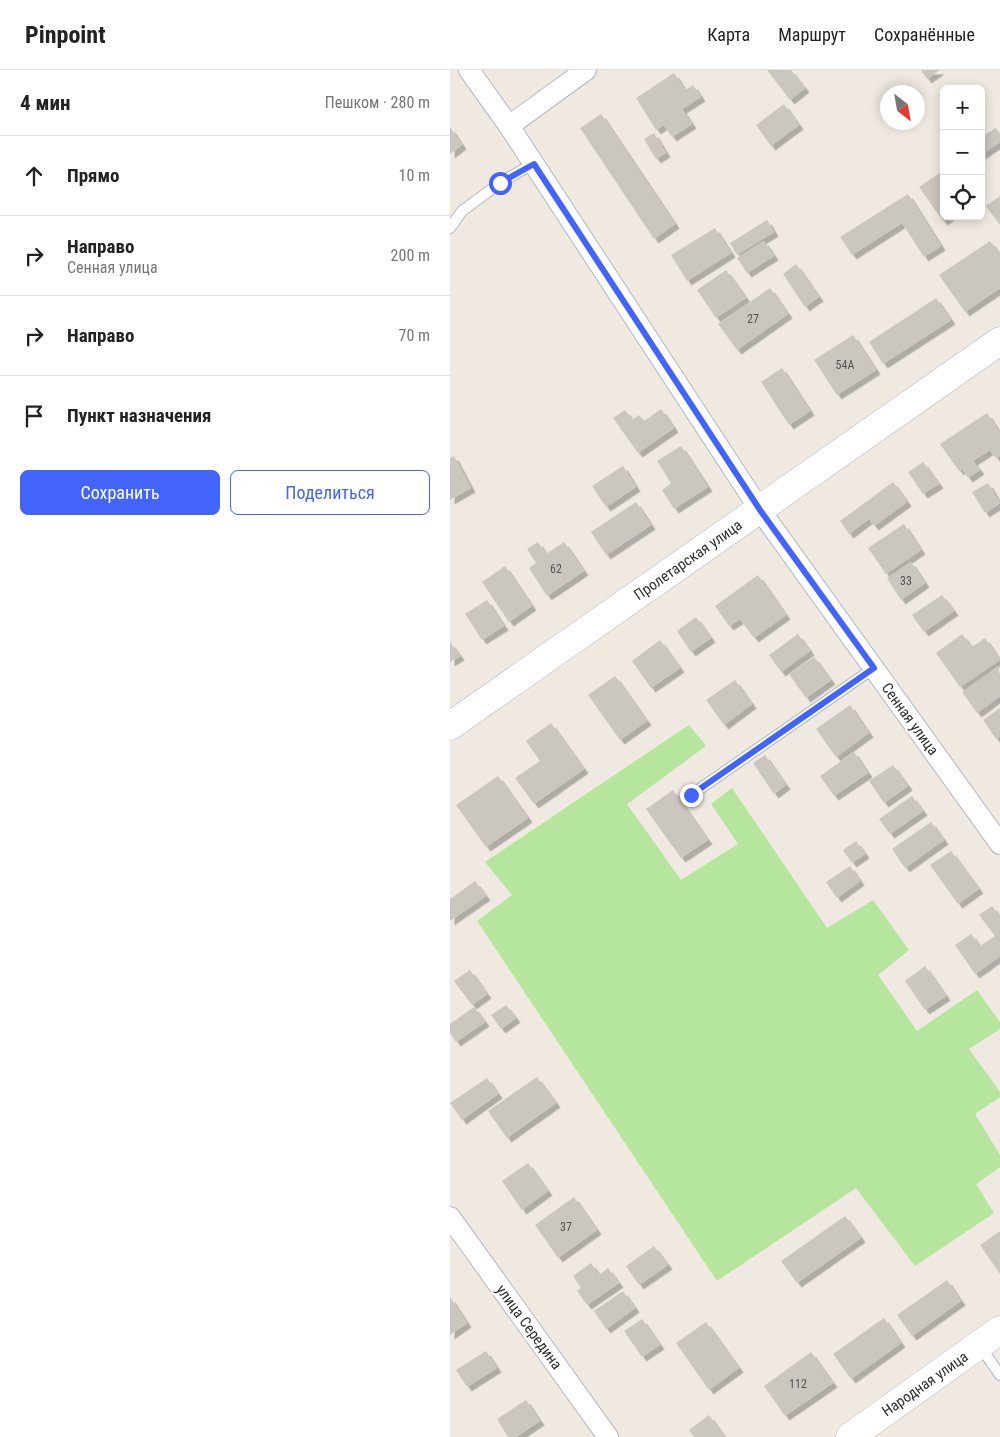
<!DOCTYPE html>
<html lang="ru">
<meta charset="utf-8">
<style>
:root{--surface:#fff;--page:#f2f2f2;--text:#222;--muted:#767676;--line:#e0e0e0;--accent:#4264fb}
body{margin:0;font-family:"Roboto Condensed",sans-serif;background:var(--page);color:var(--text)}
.controls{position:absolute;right:15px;top:15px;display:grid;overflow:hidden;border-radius:8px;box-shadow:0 2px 12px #0003}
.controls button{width:45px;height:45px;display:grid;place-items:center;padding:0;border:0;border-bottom:1px solid var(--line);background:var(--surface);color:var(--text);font:25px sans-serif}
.compass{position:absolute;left:430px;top:15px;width:45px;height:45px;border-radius:50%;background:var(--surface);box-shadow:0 2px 12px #0003;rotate:149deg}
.stop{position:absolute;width:15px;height:15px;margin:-11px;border:4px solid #4264fb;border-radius:50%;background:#fff}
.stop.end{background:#4264fb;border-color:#fff;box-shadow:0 1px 5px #0008}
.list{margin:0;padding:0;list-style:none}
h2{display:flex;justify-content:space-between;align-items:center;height:65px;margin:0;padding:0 20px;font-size:21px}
h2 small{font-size:16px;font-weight:400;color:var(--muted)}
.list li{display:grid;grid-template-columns:32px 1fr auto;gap:15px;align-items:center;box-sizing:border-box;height:80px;padding:0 20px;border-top:1px solid var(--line)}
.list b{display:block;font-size:19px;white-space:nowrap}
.list p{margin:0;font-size:16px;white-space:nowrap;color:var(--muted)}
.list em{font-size:16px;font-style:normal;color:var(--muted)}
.actions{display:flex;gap:10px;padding:15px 20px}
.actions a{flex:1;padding:11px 0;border:1px solid var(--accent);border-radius:8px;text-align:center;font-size:18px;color:var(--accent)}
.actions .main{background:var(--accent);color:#fff}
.icon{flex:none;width:28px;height:28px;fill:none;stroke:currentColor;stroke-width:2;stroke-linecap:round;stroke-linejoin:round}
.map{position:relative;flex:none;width:550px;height:1367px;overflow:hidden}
header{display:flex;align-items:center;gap:30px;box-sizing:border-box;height:70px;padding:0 25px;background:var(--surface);border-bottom:1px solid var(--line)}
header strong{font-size:24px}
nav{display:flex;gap:28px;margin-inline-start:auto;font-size:18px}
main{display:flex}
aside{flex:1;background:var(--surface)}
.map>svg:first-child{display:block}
</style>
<header>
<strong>Pinpoint</strong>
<nav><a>Карта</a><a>Маршрут</a><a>Сохранённые</a></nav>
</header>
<main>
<aside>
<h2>4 мин<small>Пешком · 280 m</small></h2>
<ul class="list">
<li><svg class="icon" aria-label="ahead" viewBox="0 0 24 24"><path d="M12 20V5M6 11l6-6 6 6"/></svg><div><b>Прямо</b></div><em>10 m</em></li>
<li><svg class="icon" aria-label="right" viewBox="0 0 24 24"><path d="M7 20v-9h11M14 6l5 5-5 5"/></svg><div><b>Направо</b><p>Сенная улица</p></div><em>200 m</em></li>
<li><svg class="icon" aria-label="right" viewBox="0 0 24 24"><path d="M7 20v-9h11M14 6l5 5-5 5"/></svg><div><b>Направо</b></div><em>70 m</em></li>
<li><svg class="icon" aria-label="arrive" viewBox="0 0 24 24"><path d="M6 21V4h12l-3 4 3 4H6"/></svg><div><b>Пункт назначения</b></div></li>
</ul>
<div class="actions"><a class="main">Сохранить</a><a>Поделиться</a></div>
</aside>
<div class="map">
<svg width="550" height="1367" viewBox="0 0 550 1367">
<defs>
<filter id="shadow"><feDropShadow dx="4.5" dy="4.5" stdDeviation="0" flood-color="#0004"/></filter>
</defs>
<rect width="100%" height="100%" fill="#efe9e1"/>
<polygon fill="#b6e59e" points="239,655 256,676 177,734 231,810 288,774 261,734 282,718 377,858 423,830 459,880 428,905 467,961 527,920 550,952 550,959 519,979 550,1022 550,1027 525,1044 550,1085 550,1097 526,1114 544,1143 465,1196 406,1118 267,1211 27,851 62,825 35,792"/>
<g fill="#cbc7bf" filter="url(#shadow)">
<polygon points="317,0 341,0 355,18 340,30"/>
<polygon points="471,0 490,0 477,9"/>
<polygon points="224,3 235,20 243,15 251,27 232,39 242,54 222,67 214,55 206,60 186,28"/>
<polygon points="334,34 349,55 321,76 306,55"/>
<polygon points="151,44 225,154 204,169 130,58"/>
<polygon points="0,57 12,75 0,84"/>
<polygon points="546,58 550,64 550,72 531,85 531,67"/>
<polygon points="204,63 216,83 206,89 194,69"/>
<polygon points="494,100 494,146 500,146 493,151 469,117"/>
<polygon points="458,124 491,176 474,187 452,153 402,185 390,167"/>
<polygon points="550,126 550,155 536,136"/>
<polygon points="317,150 324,162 287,185 280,173"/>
<polygon points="265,158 281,183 237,211 221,185"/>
<polygon points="314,171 324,186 297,203 287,188"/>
<polygon points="540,171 550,185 550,218 515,242 489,205"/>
<polygon points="346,194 369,227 355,237 333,204"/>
<polygon points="276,200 296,228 266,248 247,220"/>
<polygon points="320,218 338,244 287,280 268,254"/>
<polygon points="486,228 501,250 433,294 419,272"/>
<polygon points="403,265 426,300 387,325 364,290"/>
<polygon points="332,298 360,341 339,355 311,312"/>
<polygon points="211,339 224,358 188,383 163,348 175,340 182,350 189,345 194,351"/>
<polygon points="537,343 550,363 550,386 546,388 540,380 523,391 530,400 518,408 512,399 509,401 490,374"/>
<polygon points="231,376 258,417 224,439 212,420 221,413 207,391"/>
<polygon points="4,386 21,418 0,430 0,388"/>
<polygon points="473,392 489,414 473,424 458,402"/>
<polygon points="173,396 186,417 156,437 142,416"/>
<polygon points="443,412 457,432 424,456 419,449 399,464 390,451"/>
<polygon points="538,413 550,433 535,443 522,422"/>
<polygon points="186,432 201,455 156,485 141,462"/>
<polygon points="454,454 471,480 436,504 418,478"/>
<polygon points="88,472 96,484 114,472 134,501 97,526 79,498 86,493 77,479"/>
<polygon points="461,492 475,513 451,530 437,508"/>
<polygon points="55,496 82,536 59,552 32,512"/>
<polygon points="308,505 336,545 304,568 290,549 279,556 265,536"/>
<polygon points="492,525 504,541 474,562 462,545"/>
<polygon points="37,530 54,556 32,570 15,544"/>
<polygon points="246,547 261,568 241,582 227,561"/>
<polygon points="348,564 360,581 331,602 319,585"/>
<polygon points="512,564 522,577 535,568 550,590 510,617 486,583"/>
<polygon points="210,570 230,598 201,618 182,591"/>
<polygon points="0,572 10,586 0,592"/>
<polygon points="364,587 381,610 356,628 339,604"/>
<polygon points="549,596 550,626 527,643 512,622"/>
<polygon points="165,606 197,651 170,670 138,625"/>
<polygon points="285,610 302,634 274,655 256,630"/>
<polygon points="400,635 419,663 386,687 366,659"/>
<polygon points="550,638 550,666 546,669 533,650"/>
<polygon points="101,653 134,699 84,734 65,708 90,691 76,671"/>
<polygon points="404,682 418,703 384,726 370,706"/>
<polygon points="315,685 336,715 324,724 303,693"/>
<polygon points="443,695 458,716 434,733 419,711"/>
<polygon points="48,706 78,748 36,777 6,735"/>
<polygon points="223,720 258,770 231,788 196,739"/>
<polygon points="462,726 473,741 440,764 429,749"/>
<polygon points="481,752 494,770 455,798 442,779"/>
<polygon points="406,771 415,784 402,793 393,780"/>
<polygon points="501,781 529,819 508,834 480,795"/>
<polygon points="400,796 410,811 387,828 376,812"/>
<polygon points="25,811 36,826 0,851 0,829"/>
<polygon points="542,836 550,847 550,886 525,904 505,875 521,864 530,876 545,866 529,845"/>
<polygon points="475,896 496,926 475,940 455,911"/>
<polygon points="20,900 37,924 22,935 4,911"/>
<polygon points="56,935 66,948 51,959 41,945"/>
<polygon points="24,937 35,952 6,972 0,963 0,954"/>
<polygon points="87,1007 106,1033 57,1068 38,1041"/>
<polygon points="37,1008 48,1024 12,1050 0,1033"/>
<polygon points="78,1093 98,1121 72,1140 52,1111"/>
<polygon points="124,1127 147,1160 108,1188 85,1155"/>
<polygon points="395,1146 411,1168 347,1213 331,1191"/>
<polygon points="550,1161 550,1204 530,1175"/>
<polygon points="204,1176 218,1195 189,1215 176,1196"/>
<polygon points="141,1193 149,1205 158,1198 169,1213 137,1235 127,1221 131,1218 123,1206"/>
<polygon points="497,1210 511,1231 462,1266 447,1245"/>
<polygon points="173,1221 185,1238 156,1259 144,1241"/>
<polygon points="0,1227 17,1253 0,1265"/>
<polygon points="434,1248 451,1273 401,1309 383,1284"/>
<polygon points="192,1249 210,1275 192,1287 174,1261"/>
<polygon points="256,1252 289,1298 259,1320 226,1273"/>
<polygon points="36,1281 47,1298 17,1317 6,1300"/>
<polygon points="361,1282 383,1313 335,1346 314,1316"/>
<polygon points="76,1330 90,1351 66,1367 58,1367 47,1349"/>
<polygon points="259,1345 275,1367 244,1367 239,1360"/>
</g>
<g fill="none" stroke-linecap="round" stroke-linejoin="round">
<g stroke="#b4b7c1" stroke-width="12">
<g id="lane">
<polyline points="0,158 12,141 50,113 84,93"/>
<polyline points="241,725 424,598"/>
<polyline points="530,1276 550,1305"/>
</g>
</g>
<g stroke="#b4b7c1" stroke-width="22">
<g id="street">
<polyline points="19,0 59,56 310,440 550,774"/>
<polyline points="59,56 136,0"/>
<polyline points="0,1147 158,1367"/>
</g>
</g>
<g stroke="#b4b7c1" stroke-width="29">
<g id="secondary">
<polyline points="0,656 550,271"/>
<polyline points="400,1367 550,1260"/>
</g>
</g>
<use href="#lane" stroke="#fff" stroke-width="10"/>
<use href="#street" stroke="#fff" stroke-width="20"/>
<use href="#secondary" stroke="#fff" stroke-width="28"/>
</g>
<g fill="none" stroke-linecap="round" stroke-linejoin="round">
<polyline stroke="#4264fb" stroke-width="6" points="50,113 84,94 310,440 424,598 241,725"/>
</g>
<g text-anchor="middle" stroke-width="4.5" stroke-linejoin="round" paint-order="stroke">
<g font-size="12" fill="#555452">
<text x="303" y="253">27</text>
<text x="395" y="299">54А</text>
<text x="106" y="503">62</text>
<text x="456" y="515">33</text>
<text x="116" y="1161">37</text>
<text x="348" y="1318">112</text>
</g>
<g font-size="15" fill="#2e2e2e" stroke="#fff">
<text transform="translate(238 490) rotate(-35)" y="5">Пролетарская улица</text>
<text transform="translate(460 649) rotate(54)" y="5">Сенная улица</text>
<text transform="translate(79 1257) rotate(54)" y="5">улица Середина</text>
<text transform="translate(475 1314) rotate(-35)" y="5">Народная улица</text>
</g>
</g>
</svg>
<div class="controls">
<button>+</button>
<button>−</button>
<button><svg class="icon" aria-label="locate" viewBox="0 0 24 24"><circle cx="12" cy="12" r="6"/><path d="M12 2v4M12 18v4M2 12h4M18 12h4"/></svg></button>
</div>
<svg class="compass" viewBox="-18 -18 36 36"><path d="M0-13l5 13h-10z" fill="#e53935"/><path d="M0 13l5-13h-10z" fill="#767676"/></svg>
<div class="stop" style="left:50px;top:113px"></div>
<div class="stop end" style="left:241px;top:725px"></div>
</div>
</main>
